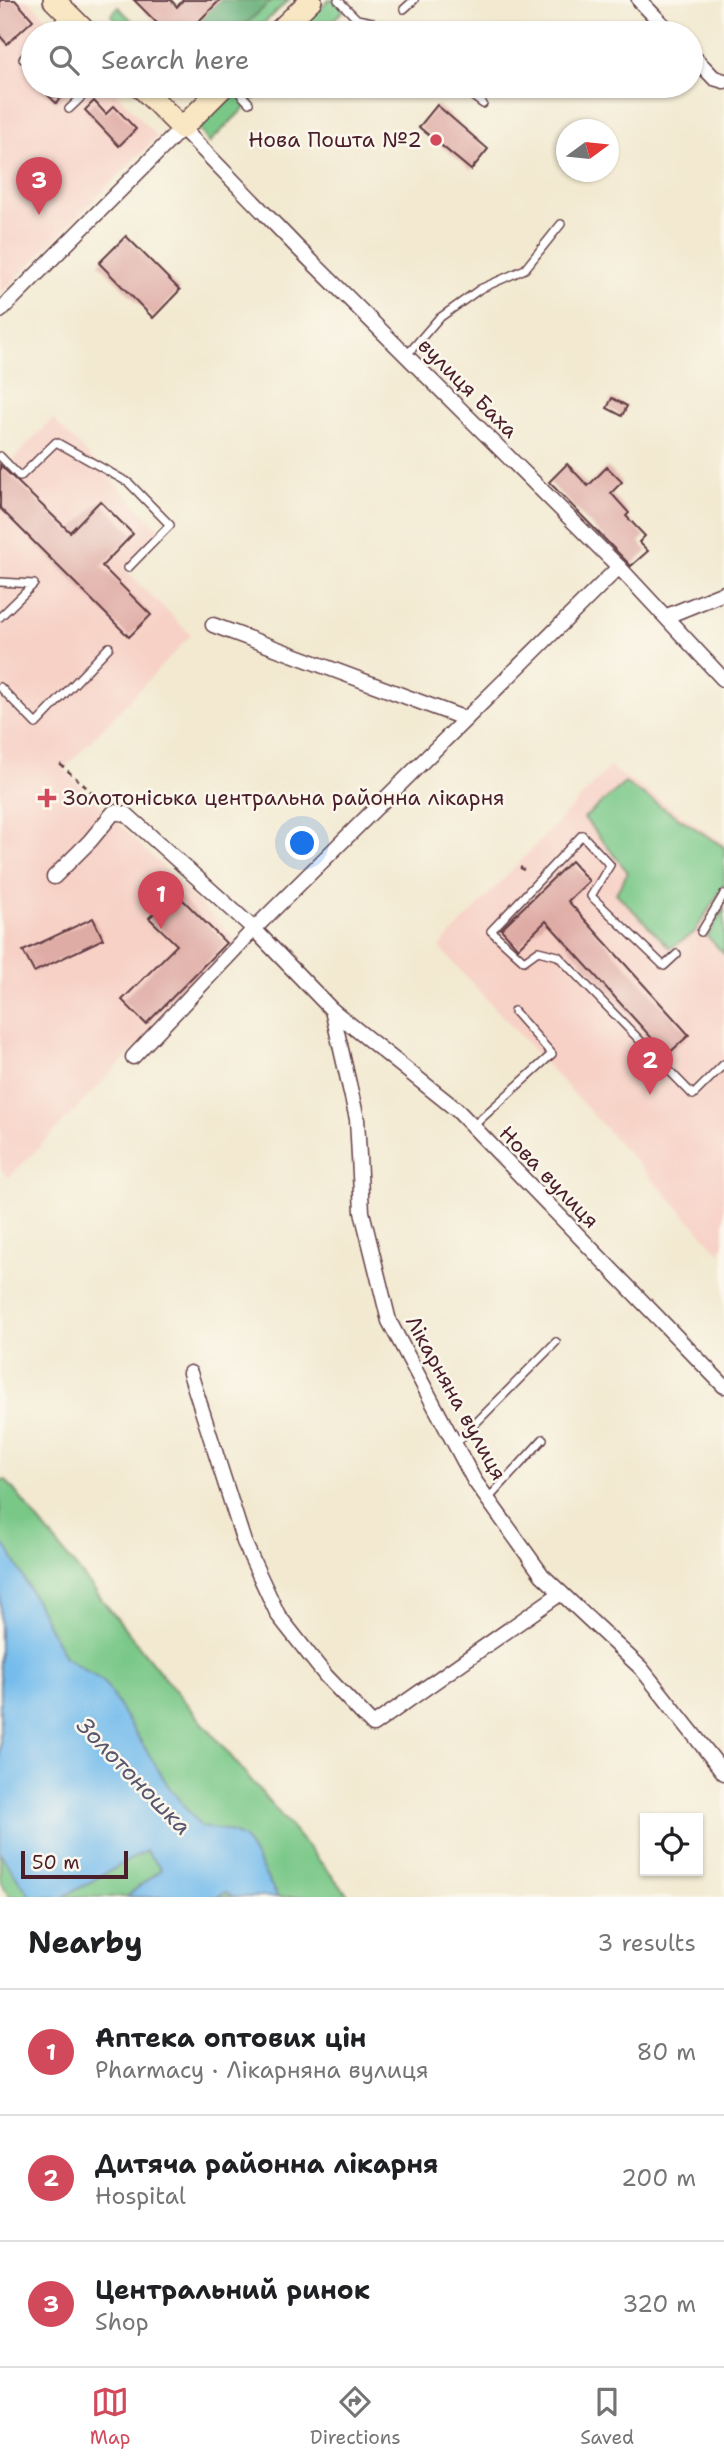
<!DOCTYPE html>
<meta charset="utf-8">
<style>
:root{--surface:#fff;--page:#f6f6f6;--text:#202124;--muted:#757577;--line:#e0e0e0;--accent:#d1495b}
body{margin:0;font-family:"Shantell Sans",sans-serif;background:var(--page);color:var(--text)}
.controls{position:absolute;right:21px;bottom:21px;display:grid;overflow:hidden;border-radius:0px;box-shadow:0 2px 5px #0004}
.controls button{width:63px;height:63px;display:grid;place-items:center;padding:0;border:0;border-bottom:2px solid var(--line);background:var(--surface);color:var(--text);font:35px sans-serif}
.compass{position:absolute;left:556px;top:119px;width:63px;height:63px;border-radius:50%;background:var(--surface);box-shadow:0 2px 5px #0004;rotate:75deg}
.scale{position:absolute;left:21px;bottom:18px;width:107px;box-sizing:border-box;padding-left:7px;border:4px solid #4a1f2b;border-top:0;font-size:19px;line-height:24px;white-space:nowrap;color:#4a1f2b;-webkit-text-stroke:5px #fbf7ec;paint-order:stroke}
.you{position:absolute;left:303px;top:844px;width:24px;height:24px;margin:-18px;border:5px solid #fff;border-radius:50%;background:#1a73e8;box-shadow:0 0 0 10px #1a73e833}
.badge{display:grid;place-items:center;width:46px;height:46px;border-radius:50%;background:var(--accent);color:#fff;font-size:23px;font-weight:700}
.pin{position:absolute;translate:-50% -58px;filter:drop-shadow(0 2px 4px #0008)}
.pin::after{content:'';position:absolute;top:37px;width:24px;height:21px;background:inherit;clip-path:polygon(0 0,100% 0,50% 100%)}
.list{margin:0;padding:0;list-style:none}
h2{display:flex;justify-content:space-between;align-items:center;height:91px;margin:0;padding:0 28px;font-size:30px}
h2 small{font-size:23px;font-weight:400;color:var(--muted)}
.list li{display:grid;grid-template-columns:46px 1fr auto;gap:21px;align-items:center;box-sizing:border-box;height:126px;padding:0 28px;border-top:2px solid var(--line)}
.list b{display:block;font-size:26px;white-space:nowrap}
.list p{margin:0;font-size:23px;white-space:nowrap;color:var(--muted)}
.list em{font-size:23px;font-style:normal;color:var(--muted)}
.icon{flex:none;width:38px;height:38px;fill:none;stroke:currentColor;stroke-width:2;stroke-linecap:round;stroke-linejoin:round}
.map{position:relative;flex:none;width:724px;height:1897px;overflow:hidden}
.search{position:absolute;background:var(--surface);box-shadow:0 2px 5px #0004;left:21px;right:21px;top:21px;height:77px;display:flex;align-items:center;gap:18px;box-sizing:border-box;padding:0 24px;border-radius:38px;color:var(--muted);font-size:26px}
.sheet{height:469px;background:var(--surface)}
nav{display:flex;justify-content:space-around;align-items:center;box-sizing:border-box;height:98px;border-top:2px solid var(--line);background:var(--surface);font-size:19px;color:var(--muted)}
nav a{display:grid;justify-items:center;gap:4px}
nav .on{color:var(--accent)}
.map>svg:first-child{display:block}
</style>
<div class="map">
<svg width="724" height="1897" viewBox="0 0 724 1897">
<rect width="100%" height="100%" fill="#fbf7ec"/>
<filter id="ink" filterUnits="userSpaceOnUse"><feTurbulence type="fractalNoise" baseFrequency=".0143" numOctaves="2"/><feDisplacementMap in="SourceGraphic" scale="14" xChannelSelector="R" yChannelSelector="G"/><feConvolveMatrix kernelMatrix="1 2 1 2 8 2 1 2 1" color-interpolation-filters="sRGB"/></filter>
<filter id="wash" filterUnits="userSpaceOnUse"><feTurbulence type="fractalNoise" baseFrequency=".00686" numOctaves="4" result="noise"/><feDisplacementMap in="SourceGraphic" scale="28" xChannelSelector="R" yChannelSelector="G"/><feGaussianBlur stdDeviation="1.57" result="paint"/><feColorMatrix in="noise" values="0 0 0 0 0 0 0 0 0 0 0 0 0 0 0 0 0 1.4 0 .05"/><feComposite in="paint" operator="in"/></filter>
<g filter="url(#wash)">
<rect width="100%" height="100%" fill="#f2e9d0"/>
<g fill="#f7d1c6">
<polygon points="0,0 29,0 60,33 33,33 33,86 110,86 157,137 0,294"/>
<polygon points="53,419 161,531 124,569 191,635 64,769 238,942 9,1178 0,1169 0,454 9,463"/>
<polygon points="610,767 724,843 724,1243 720,1253 439,947"/>
</g>
<g fill="#79c888" stroke="#62745a" stroke-width="2">
<polygon points="272,0 289,0 253,33 236,33"/>
<polygon points="329,0 338,0 346,8 320,33 294,33"/>
<polygon points="118,7 145,33 119,33 120,25 111,15"/>
<polygon points="240,86 267,86 209,143 198,127"/>
<polygon points="625,783 724,847 724,885 694,933 670,948 616,893 628,872 584,818"/>
<polygon points="724,909 724,954 707,936"/>
<polygon points="6,1480 163,1676 350,1897 9,1897 0,1879 0,1481"/>
</g>
<polygon fill="#62ac74" stroke="#566650" stroke-width="2" points="220,0 272,0 236,33 216,33 201,18"/>
<polygon fill="#74bcec" stroke="#5f6e8c" stroke-width="2" points="0,1540 11,1554 65,1657 104,1682 169,1787 201,1827 225,1830 244,1838 278,1897 234,1897 226,1892 216,1897 126,1897 161,1869 146,1851 63,1897 31,1897 0,1853"/>
<g id="blocks">
<g fill="#dfaca5">
<polygon points="0,0 15,0 33,20 7,44 0,36"/>
<polygon points="134,0 171,0 177,7 183,0 220,0 196,24 205,33 161,33 159,25"/>
<polygon points="39,86 74,86 56,103"/>
<polygon points="94,101 106,114 114,106 136,129 119,146 85,110"/>
<polygon points="437,105 488,149 471,170 419,127"/>
<polygon points="126,236 180,290 153,318 99,263"/>
<polygon points="612,398 627,406 622,416 607,408"/>
<polygon points="567,464 588,486 607,467 622,482 611,493 629,513 626,516 645,536 639,542 648,551 631,566 549,482"/>
<polygon points="0,465 70,532 100,501 133,534 102,566 151,615 129,637 0,508"/>
<polygon points="571,861 589,881 568,901 689,1035 667,1055 546,921 518,948 501,929"/>
<polygon points="175,892 226,943 146,1024 122,1000 177,945 149,918"/>
<polygon points="93,918 103,939 34,972 23,951"/>
</g>
</g>
</g>
<g filter="url(#ink)">
<use href="#blocks" fill-opacity="0" stroke="#633d44" stroke-width="2"/>
<g fill="none" stroke-linecap="round" stroke-linejoin="round">
<g stroke="#633d44" stroke-width="10">
<g id="lane">
<polyline points="338,0 357,19 372,22 388,33"/>
<polyline points="404,9 414,0"/>
<polyline points="48,33 67,14"/>
<polyline points="23,59 33,48"/>
<polyline points="233,86 249,103"/>
<polyline points="459,86 483,104"/>
<polyline points="69,109 93,86"/>
<polyline points="406,356 438,319 480,289 525,269 561,224"/>
<polyline points="0,456 20,477 56,442 129,483 170,525 128,568"/>
<polyline points="0,582 34,584 0,617"/>
<polyline points="0,687 36,724 109,647"/>
<polyline points="701,932 724,894"/>
<polyline points="677,954 664,966 591,896 610,865 582,835 491,931 524,961 538,951 558,956 693,1095 724,1064"/>
<polyline points="472,1127 552,1054 514,1011"/>
<polyline points="455,1444 556,1342"/>
<polyline points="488,1499 543,1439"/>
</g>
</g>
<g stroke="#633d44" stroke-width="17">
<g id="street">
<polyline points="639,0 671,33"/>
<polyline points="691,54 714,78 724,81"/>
<polyline points="0,311 182,128 296,246 619,567 724,680"/>
<polyline points="667,616 724,593"/>
<polyline points="213,625 466,719"/>
<polyline points="54,877 90,841 114,812 126,814 254,929 332,1010 457,1110 724,1386"/>
<polyline points="332,1010 357,1119 362,1212 389,1321 474,1480 542,1575 641,1668 724,1773"/>
<polyline points="133,1057 254,929 619,567"/>
<polyline points="190,1373 244,1542 278,1615 326,1676 373,1725 561,1593"/>
</g>
</g>
<g stroke="#633d44" stroke-width="24">
<g id="secondary">
<polyline points="54,0 87,33"/>
<polyline points="277,33 311,0"/>
<polyline points="140,86 182,128 224,86"/>
</g>
</g>
<g stroke="#633d44" stroke-width="2.5" stroke-dasharray="5 5" stroke-linecap="butt">
<polyline points="60,764 105,804"/>
<polyline points="520,867 527,873"/>
</g>
<use href="#lane" stroke="#fff" stroke-width="7"/>
<use href="#street" stroke="#fff" stroke-width="14"/>
<use href="#secondary" stroke="#f9e7c3" stroke-width="21"/>
</g>
</g>
<g fill="#d1495b" stroke="#fbf7ec" stroke-width="2.5">
<circle cx="436" cy="140" r="7"/>
<path d="M43.5 787.5h7v7h7v7h-7v7h-7v-7h-7v-7h7z"/>
</g>
<g text-anchor="middle" stroke-width="5" stroke-linejoin="round" paint-order="stroke">
<g font-size="21" fill="#4a1f2b" stroke="#fbf7ec" text-anchor="end">
<text x="422" y="147">Нова Пошта №2</text>
<text x="63" y="805" text-anchor="start">Золотоніська центральна районна лікарня</text>
</g>
<g font-size="21" fill="#4a1f2b" stroke="#fbf7ec">
<text transform="translate(468 388) rotate(45)" y="7">вулиця Баха</text>
<text transform="translate(549 1177) rotate(46)" y="7">Нова вулиця</text>
<text transform="translate(456 1398) rotate(61)" y="7">Лікарняна вулиця</text>
</g>
<g font-size="23" font-style="italic" fill="#59566f" stroke="#fbf7ec">
<text transform="translate(134 1776) rotate(46)" y="8">Золотоношка</text>
</g>
</g>
</svg>
<div class="controls">
<button><svg class="icon" aria-label="locate" viewBox="0 0 24 24"><circle cx="12" cy="12" r="6"/><path d="M12 2v4M12 18v4M2 12h4M18 12h4"/></svg></button>
</div>
<svg class="compass" viewBox="-18 -18 36 36"><path d="M0-13l5 13h-10z" fill="#e53935"/><path d="M0 13l5-13h-10z" fill="#757577"/></svg>
<div class="scale">50 m</div>
<div class="you"></div>
<div class="pin badge" style="left:161px;top:929px">1</div>
<div class="pin badge" style="left:650px;top:1095px">2</div>
<div class="pin badge" style="left:39px;top:215px">3</div>
<div class="search"><svg class="icon" aria-label="search" viewBox="0 0 24 24"><circle cx="10" cy="10" r="6"/><path d="M15 15l6 6"/></svg>Search here</div>
</div>
<section class="sheet">
<h2>Nearby<small>3 results</small></h2>
<ul class="list">
<li><span class="badge">1</span><div><b>Аптека оптових цін</b><p>Pharmacy · Лікарняна вулиця</p></div><em>80 m</em></li>
<li><span class="badge">2</span><div><b>Дитяча районна лікарня</b><p>Hospital</p></div><em>200 m</em></li>
<li><span class="badge">3</span><div><b>Центральний ринок</b><p>Shop</p></div><em>320 m</em></li>
</ul>
</section>
<nav>
<a class="on"><svg class="icon" aria-label="map" viewBox="0 0 24 24"><path d="M3 6l6-2 6 2 6-2v14l-6 2-6-2-6 2zM9 4v14M15 6v14"/></svg>Map</a>
<a><svg class="icon" aria-label="directions" viewBox="0 0 24 24"><path d="M12 3l9 9-9 9-9-9zM9 14v-3h6M13 9l2 2-2 2"/></svg>Directions</a>
<a><svg class="icon" aria-label="saved" viewBox="0 0 24 24"><path d="M7 4h10v16l-5-4-5 4z"/></svg>Saved</a>
</nav>
